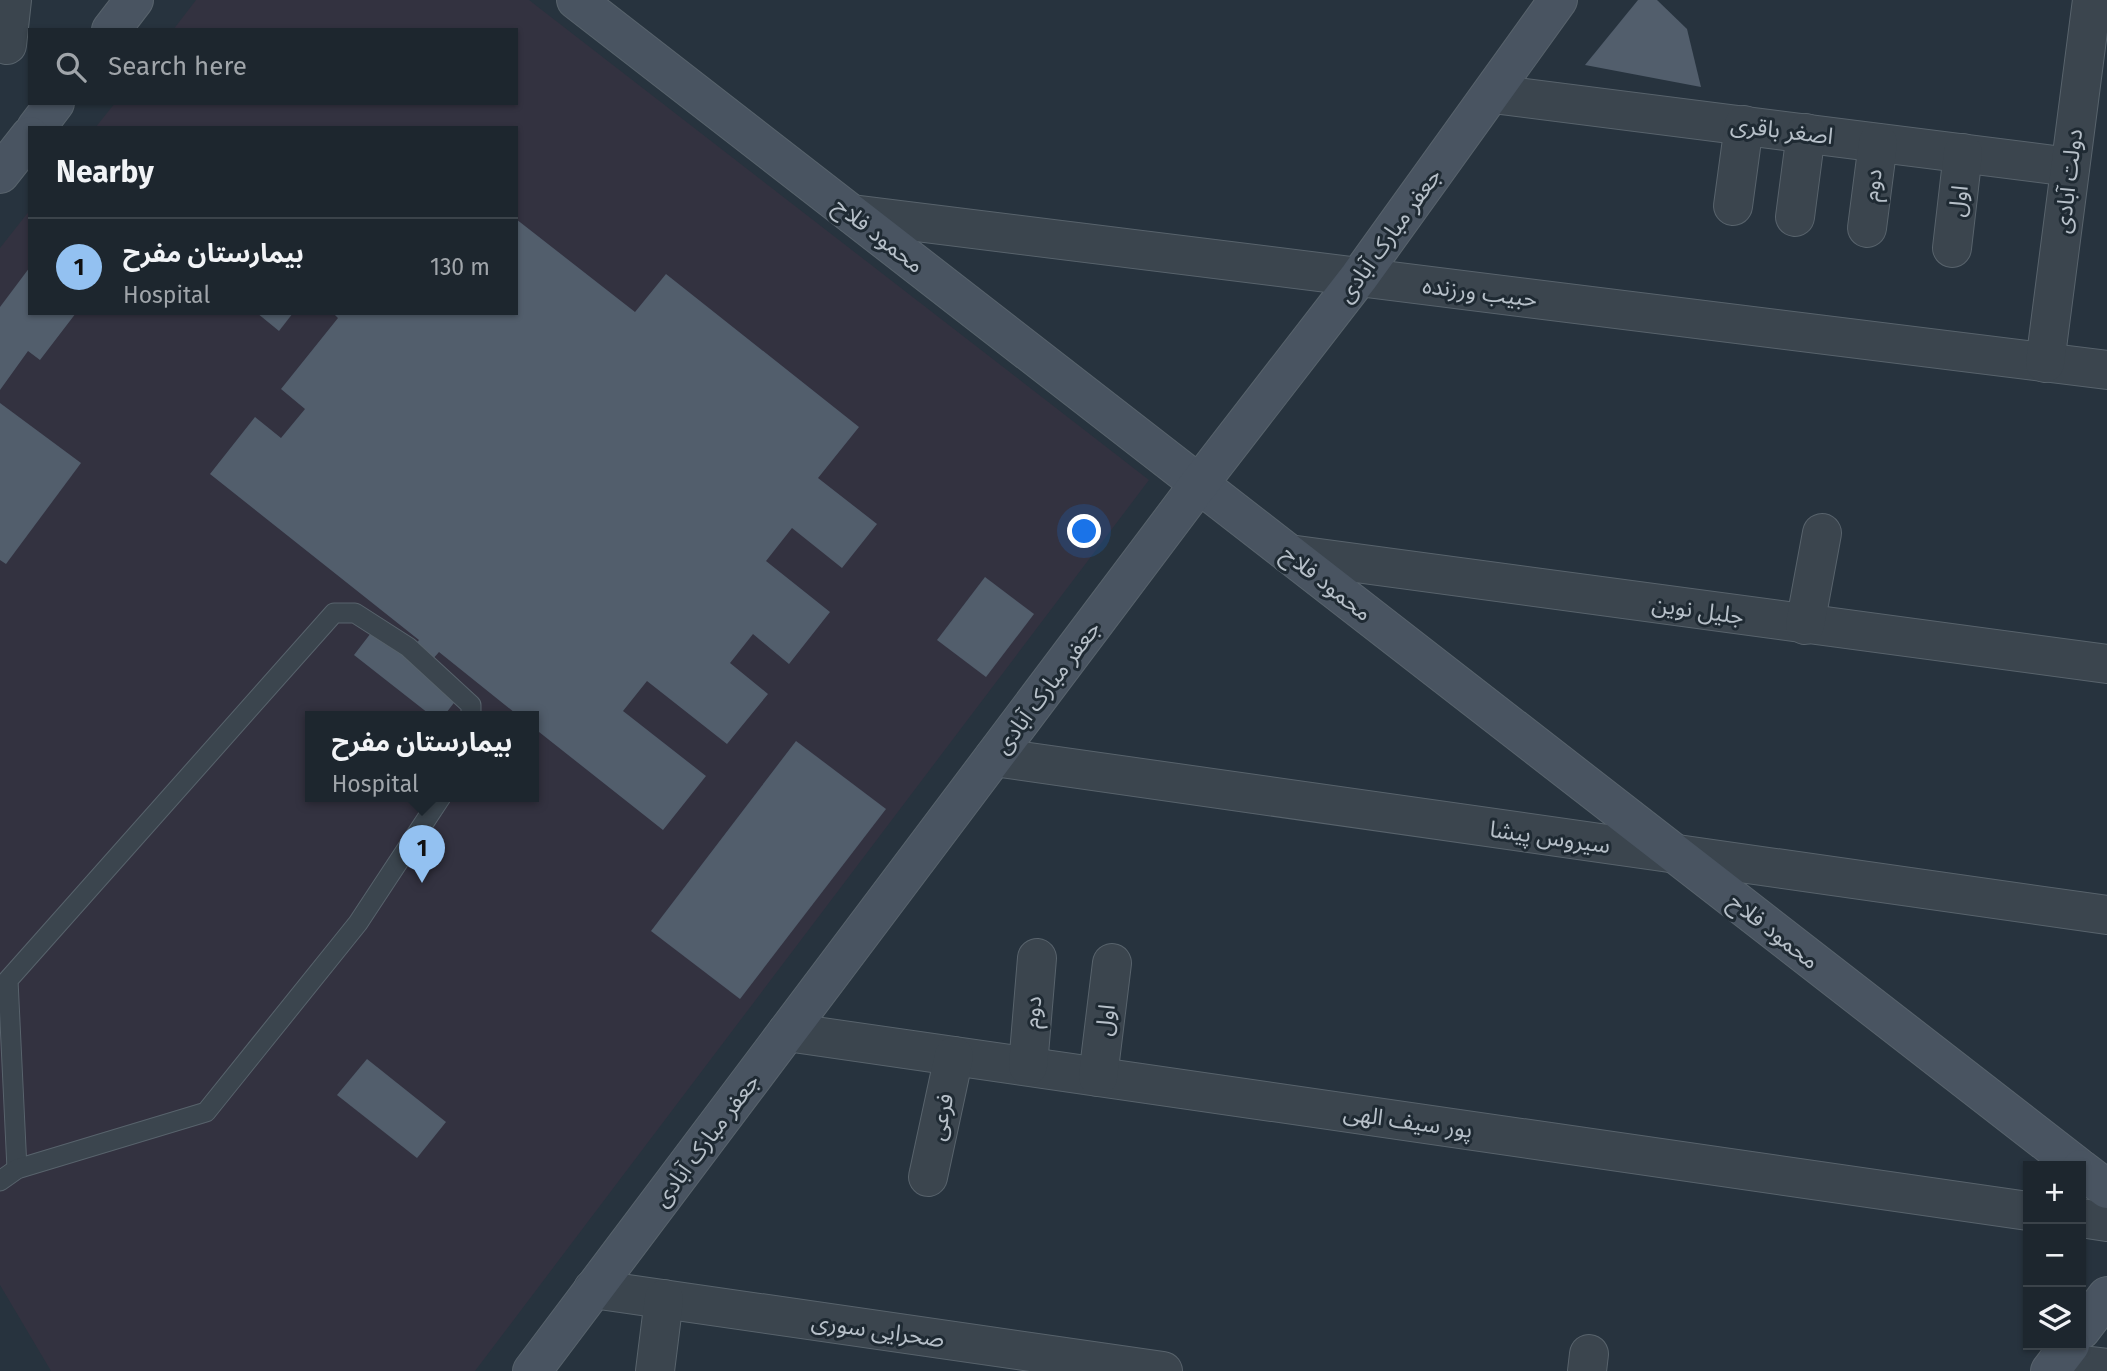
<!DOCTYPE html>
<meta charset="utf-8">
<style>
:root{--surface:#1d262e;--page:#2a323a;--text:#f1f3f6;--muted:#a0a5aa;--line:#3b434a;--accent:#93c1f1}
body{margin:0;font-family:"Fira Sans","Noto Sans Arabic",sans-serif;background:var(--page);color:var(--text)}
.controls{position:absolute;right:21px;bottom:21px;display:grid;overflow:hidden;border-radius:0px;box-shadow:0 2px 5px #0004}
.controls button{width:63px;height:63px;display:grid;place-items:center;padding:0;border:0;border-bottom:2px solid var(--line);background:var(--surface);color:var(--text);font:35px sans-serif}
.you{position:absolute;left:1085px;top:532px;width:24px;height:24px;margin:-18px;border:5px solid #fff;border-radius:50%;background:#1a73e8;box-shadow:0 0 0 10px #1a73e833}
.badge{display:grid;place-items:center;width:46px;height:46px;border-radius:50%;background:var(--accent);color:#111;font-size:23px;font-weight:700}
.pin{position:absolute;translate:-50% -58px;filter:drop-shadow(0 2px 4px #0008)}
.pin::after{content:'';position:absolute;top:37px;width:24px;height:21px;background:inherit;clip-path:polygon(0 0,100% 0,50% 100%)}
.popup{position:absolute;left:305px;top:711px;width:234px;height:91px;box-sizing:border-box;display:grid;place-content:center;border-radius:0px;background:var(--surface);filter:drop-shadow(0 2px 5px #0005);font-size:23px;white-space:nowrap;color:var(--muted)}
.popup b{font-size:26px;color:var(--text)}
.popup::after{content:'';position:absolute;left:50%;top:100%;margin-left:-14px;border:14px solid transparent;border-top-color:var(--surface)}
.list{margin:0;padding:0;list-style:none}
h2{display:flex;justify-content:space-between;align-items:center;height:91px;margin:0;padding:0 28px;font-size:30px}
h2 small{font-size:23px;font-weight:400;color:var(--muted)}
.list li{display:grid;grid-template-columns:46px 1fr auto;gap:21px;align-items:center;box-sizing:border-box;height:98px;padding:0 28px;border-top:2px solid var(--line)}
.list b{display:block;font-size:26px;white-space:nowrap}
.list p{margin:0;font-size:23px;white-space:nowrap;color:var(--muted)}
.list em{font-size:23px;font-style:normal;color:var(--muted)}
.icon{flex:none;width:38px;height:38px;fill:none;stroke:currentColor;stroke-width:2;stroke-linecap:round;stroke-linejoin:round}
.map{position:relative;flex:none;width:2107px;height:1371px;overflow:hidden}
.search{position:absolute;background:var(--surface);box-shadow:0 2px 5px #0004;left:28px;top:28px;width:490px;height:77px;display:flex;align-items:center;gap:18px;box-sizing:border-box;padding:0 24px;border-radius:0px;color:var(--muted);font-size:26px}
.panel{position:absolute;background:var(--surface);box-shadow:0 2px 5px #0004;left:28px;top:126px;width:490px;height:189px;border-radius:0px}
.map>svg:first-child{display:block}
</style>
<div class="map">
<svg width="2107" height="1371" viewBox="0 0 2107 1371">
<rect width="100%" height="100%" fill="#27333e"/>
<path fill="#333240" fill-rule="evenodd" d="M196 0H529L1149 480 475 1371H51L0 1285V248L30 210V313H516V128H95L115 103H516V30H173ZM310 717H534V797H310Z"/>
<g fill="#525e6c">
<polygon points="1638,0 1657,0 1687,29 1701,87 1585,65"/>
<polygon points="516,219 635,312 666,274 859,427 818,478 877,524 842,568 792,528 766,561 830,612 789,664 753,634 730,663 768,694 727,744 647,681 623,711 706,776 663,830 534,728 534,717 520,717 439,652 425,668 460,695 443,717 433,717 354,655 374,629 407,655 419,640 210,474 255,417 281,438 305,409 281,389 338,318 333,313 516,313"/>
<polygon points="30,267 30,313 76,313 40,360 28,351 0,390 0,307"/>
<polygon points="257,313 293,313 279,331"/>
<polygon points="0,403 81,463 6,564 0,560"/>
<polygon points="985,577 1034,614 986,677 937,640"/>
<polygon points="796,741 886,809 740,999 651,931"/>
<polygon points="367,1059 446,1122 417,1158 337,1095"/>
</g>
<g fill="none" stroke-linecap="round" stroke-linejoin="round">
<g stroke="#58636c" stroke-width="21">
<g id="lane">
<polyline points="17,1169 8,980 334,613 355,613 408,647 471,705 471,717"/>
<polyline points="0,1181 17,1169 206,1112 358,923 441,797"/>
</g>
</g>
<g stroke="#58636c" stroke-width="40">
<g id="street">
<polyline points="7,45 12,0"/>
<polyline points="1493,94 2070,167"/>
<polyline points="1733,206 1744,125"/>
<polyline points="852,214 2107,370"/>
<polyline points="1795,217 1806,133"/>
<polyline points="1867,228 1878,143"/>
<polyline points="1952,248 1963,153"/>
<polyline points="2045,363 2092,0"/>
<polyline points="1289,554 2107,664"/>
<polyline points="1805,625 1822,533"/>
<polyline points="994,757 2107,915"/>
<polyline points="787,1032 2028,1211"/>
<polyline points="1028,1066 1037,958"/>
<polyline points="1098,1077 1112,963"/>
<polyline points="928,1177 954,1056"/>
<polyline points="2081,1218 2107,1222"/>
<polyline points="593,1289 1163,1371"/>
<polyline points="2057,1362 2107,1368"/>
<polyline points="655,1371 664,1299"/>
<polyline points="1587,1371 1589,1354"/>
</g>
</g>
<g stroke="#58636c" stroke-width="40">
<g id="secondary">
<polyline points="576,0 2077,1166"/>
<polyline points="111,30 134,0"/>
<polyline points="36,128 55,103"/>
<polyline points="0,174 30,136"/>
<polyline points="2081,1169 2107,1189"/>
<polyline points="2081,1330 2107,1296"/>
<polyline points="532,1371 1199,484 1359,277 1558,0"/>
<polyline points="2050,1371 2070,1345"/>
</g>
</g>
<use href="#lane" stroke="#3b454e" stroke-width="19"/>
<use href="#street" stroke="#3b454e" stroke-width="38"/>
<use href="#secondary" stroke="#495461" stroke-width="38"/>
</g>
<g text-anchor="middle" stroke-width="6" stroke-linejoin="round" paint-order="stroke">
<g font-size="23" fill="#b7c0c9" stroke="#1f2a33">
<text transform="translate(1782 130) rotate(7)" y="8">اصغر باقری</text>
<text transform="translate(2068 181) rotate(-83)" y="8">دولت آبادی</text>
<text transform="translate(1872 185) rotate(-83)" y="8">دوم</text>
<text transform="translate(1958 201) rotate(-83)" y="8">اول</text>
<text transform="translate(879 235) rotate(38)" y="8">محمود فلاح</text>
<text transform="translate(1389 235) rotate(-54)" y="8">جعفر مبارک آبادی</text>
<text transform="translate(1480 292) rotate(7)" y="8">حبیب ورزنده</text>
<text transform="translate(1327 583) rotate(38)" y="8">محمود فلاح</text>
<text transform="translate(1698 610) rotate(8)" y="8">جلیل نوین</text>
<text transform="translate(1047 687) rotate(-53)" y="8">جعفر مبارک آبادی</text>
<text transform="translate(1550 837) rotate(8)" y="8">سیروس پیشا</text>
<text transform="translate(1774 931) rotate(38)" y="8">محمود فلاح</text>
<text transform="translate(1032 1012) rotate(-85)" y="8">دوم</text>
<text transform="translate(1105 1020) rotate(-83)" y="8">اول</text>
<text transform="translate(941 1117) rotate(-78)" y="8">فرعی</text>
<text transform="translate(1408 1121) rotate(8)" y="8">پور سیف الهی</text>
<text transform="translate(706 1140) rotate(-53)" y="8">جعفر مبارک آبادی</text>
<text transform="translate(878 1330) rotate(8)" y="8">صحرایی سوری</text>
</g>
</g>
</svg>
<div class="controls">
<button>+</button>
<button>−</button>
<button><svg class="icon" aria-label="layers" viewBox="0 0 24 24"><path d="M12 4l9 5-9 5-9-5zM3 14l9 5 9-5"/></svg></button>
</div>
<div class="you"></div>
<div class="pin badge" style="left:422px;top:883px">1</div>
<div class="popup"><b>بیمارستان مفرح</b>Hospital</div>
<div class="search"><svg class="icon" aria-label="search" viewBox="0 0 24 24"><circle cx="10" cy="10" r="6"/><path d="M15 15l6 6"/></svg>Search here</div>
<section class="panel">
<h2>Nearby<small></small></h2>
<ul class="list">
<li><span class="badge">1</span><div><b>بیمارستان مفرح</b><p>Hospital</p></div><em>130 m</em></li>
</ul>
</section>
</div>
